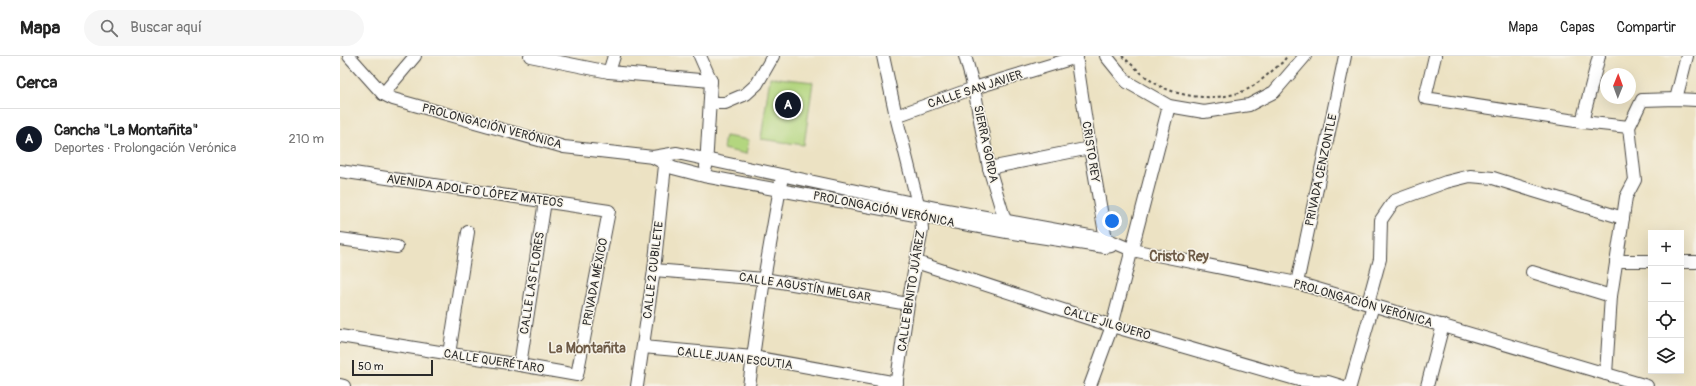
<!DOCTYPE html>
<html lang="es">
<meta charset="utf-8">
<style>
:root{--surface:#fff;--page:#f6f6f6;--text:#222;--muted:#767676;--line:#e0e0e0;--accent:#111827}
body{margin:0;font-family:Pangolin,sans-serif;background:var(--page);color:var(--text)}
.controls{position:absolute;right:12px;bottom:12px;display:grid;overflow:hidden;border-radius:0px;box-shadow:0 4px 16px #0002}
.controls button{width:36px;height:36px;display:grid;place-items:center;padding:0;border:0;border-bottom:1px solid var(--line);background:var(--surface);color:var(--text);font:20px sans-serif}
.compass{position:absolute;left:1260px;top:12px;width:36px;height:36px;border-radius:50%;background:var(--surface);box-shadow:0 4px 16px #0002;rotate:1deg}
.scale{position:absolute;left:12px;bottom:10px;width:81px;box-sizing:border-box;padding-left:4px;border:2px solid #2b2b2b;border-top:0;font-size:11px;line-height:14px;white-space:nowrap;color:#2b2b2b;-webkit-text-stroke:3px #f7f3e8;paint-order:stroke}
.you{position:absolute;left:772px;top:165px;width:14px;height:14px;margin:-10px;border:3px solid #fff;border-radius:50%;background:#1a73e8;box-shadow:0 0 0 6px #1a73e833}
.badge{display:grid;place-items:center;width:26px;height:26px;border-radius:50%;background:var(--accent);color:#fff;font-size:13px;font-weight:700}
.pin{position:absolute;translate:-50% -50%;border:2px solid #fff;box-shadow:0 1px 4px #0006}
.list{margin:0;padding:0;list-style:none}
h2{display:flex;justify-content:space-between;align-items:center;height:52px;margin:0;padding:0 16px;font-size:17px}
h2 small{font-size:13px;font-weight:400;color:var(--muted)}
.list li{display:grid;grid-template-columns:26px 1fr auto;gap:12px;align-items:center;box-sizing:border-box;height:60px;padding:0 16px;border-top:1px solid var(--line)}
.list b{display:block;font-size:15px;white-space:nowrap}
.list p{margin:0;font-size:13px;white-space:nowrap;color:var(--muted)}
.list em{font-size:13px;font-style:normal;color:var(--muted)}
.icon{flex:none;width:22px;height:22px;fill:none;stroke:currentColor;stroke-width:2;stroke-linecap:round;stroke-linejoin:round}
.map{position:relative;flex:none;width:1356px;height:330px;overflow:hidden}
header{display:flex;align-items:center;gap:24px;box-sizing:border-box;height:56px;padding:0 20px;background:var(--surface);border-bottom:1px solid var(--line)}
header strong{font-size:19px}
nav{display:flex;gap:22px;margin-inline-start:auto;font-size:14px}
.search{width:280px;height:36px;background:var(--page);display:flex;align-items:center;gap:10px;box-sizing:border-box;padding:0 14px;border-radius:22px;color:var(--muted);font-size:15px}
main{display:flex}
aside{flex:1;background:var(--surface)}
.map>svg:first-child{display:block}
</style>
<header>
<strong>Mapa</strong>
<div class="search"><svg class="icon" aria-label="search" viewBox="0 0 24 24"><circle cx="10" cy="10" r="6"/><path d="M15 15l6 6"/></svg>Buscar aquí</div>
<nav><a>Mapa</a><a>Capas</a><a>Compartir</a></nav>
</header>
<main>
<aside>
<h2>Cerca<small></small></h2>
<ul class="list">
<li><span class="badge">A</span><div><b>Cancha &quot;La Montañita&quot;</b><p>Deportes · Prolongación Verónica</p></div><em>210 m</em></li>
</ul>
</aside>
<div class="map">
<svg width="1356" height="330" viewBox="0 0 1356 330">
<rect width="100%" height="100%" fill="#f7f3e8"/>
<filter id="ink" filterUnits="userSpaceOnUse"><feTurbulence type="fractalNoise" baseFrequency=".025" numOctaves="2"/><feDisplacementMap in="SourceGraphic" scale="8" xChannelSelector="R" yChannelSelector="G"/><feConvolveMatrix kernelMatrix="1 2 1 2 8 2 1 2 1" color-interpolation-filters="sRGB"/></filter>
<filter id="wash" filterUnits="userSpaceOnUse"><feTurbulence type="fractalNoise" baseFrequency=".012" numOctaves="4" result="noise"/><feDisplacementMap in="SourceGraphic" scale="16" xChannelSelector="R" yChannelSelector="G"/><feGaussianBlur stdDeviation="0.9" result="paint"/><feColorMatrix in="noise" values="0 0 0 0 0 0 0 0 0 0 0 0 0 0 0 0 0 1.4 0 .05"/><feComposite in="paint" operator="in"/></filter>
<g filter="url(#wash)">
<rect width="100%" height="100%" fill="#ece2c3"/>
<g fill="#b3d67f" stroke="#6f8055">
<polygon points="430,21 473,26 464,89 421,83"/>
<polygon points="385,80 409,84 406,98 383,93"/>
</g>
</g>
<g filter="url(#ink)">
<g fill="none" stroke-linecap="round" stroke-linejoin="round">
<g stroke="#484642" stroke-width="14">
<g id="minor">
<polyline points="9,0 43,38 53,43 224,91 313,101 337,97 596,152 766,183 792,194 957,227 1307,330"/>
<polyline points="190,0 269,16 371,25"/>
<polyline points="360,0 371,25 366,111"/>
<polyline points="543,0 556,60 581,160 582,174 568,248 556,330"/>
<polyline points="625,0 634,32 649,112 667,171"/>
<polyline points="736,0 750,92 766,183 765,190"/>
<polyline points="766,0 787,26 829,50 864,56 909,49 934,36 965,0"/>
<polyline points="1095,0 1085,42 1242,66 1289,71"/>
<polyline points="269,16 274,0"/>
<polyline points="43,38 75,0"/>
<polyline points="1336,43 1347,0"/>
<polyline points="370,47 385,47 406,38 417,28 433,0"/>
<polyline points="556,60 634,32 737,1"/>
<polyline points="1242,66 1259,0"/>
<polyline points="313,101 333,112 364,120 667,176 765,191 771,190"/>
<polyline points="649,112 750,92"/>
<polyline points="0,115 269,155 237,319 180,309 0,280"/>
<polyline points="0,183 57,191"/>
<polyline points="1276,205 1311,205"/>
<polyline points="576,206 772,270 959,324 988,326 1001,330"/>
<polyline points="1341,206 1356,206"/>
<polyline points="314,214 424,223 568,248"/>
<polyline points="1192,216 1271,240"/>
<polyline points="957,227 1005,0"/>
<polyline points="1028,247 1040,203 1041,164 1054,145 1106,126 1130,120 1153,122 1194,135 1283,162"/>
<polyline points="303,291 413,301 557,327"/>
<polyline points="109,298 128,176"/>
<polyline points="180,309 205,145"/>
<polyline points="1266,318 1271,240 1283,162 1286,141 1295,124 1289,71 1302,44 1336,43 1356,44"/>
<polyline points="0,329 4,330"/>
<polyline points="297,330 314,214 326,100"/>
<polyline points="409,330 424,223 441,126"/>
<polyline points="750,330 772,270 829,50"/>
<polyline points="1010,330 1033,249"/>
<polyline points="1087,330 1103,269"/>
</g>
</g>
<path stroke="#484642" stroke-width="2" stroke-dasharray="3 3" stroke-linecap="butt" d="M782 0C796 12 811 28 829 34 852 43 884 44 906 34 919 28 932 14 943 6L947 0"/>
<use href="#minor" stroke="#fff" stroke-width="12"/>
</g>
</g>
<g text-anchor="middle" stroke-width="3" stroke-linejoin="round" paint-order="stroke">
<g font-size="12" fill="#2b2b2b" stroke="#f7f3e8">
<text transform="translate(635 33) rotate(-18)" y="4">CALLE SAN JAVIER</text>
<text transform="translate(152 70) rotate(15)" y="4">PROLONGACIÓN VERÓNICA</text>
<text transform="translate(646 88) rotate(78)" y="4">SIERRA GORDA</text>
<text transform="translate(751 96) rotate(81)" y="4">CRISTO REY</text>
<text transform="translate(981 114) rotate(-78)" y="4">PRIVADA CENZONTLE</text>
<text transform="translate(135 135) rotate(8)" y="4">AVENIDA ADOLFO LÓPEZ MATEOS</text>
<text transform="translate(544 153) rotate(11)" y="4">PROLONGACIÓN VERÓNICA</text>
<text transform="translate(313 214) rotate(-83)" y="4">CALLE 2 CUBILETE</text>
<text transform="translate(255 226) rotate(-79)" y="4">PRIVADA MÉXICO</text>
<text transform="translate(192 227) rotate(-81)" y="4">CALLE LAS FLORES</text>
<text transform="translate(465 231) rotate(9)" y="4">CALLE AGUSTÍN MELGAR</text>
<text transform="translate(571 235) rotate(-81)" y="4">CALLE BENITO JUÁREZ</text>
<text transform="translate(1023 247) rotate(16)" y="4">PROLONGACIÓN VERÓNICA</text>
<text transform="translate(767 267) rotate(17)" y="4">CALLE JILGUERO</text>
<text transform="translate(395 302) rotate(7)" y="4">CALLE JUAN ESCUTIA</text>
<text transform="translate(154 305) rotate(9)" y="4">CALLE QUERÉTARO</text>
</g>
<g font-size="14" font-weight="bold" fill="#6e5b47" stroke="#f7f3e8">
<text x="839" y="205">Cristo Rey</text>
<text x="247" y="297">La Montañita</text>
</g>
</g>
</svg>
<div class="controls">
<button>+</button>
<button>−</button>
<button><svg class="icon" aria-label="locate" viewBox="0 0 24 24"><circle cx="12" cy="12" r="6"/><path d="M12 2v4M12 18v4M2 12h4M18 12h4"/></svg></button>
<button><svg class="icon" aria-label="layers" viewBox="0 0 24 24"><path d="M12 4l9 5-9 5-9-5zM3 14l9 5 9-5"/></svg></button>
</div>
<svg class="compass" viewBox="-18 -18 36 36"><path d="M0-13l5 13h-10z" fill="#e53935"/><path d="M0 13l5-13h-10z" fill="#767676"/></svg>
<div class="scale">50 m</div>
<div class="you"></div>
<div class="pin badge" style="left:448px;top:49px">A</div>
</div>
</main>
